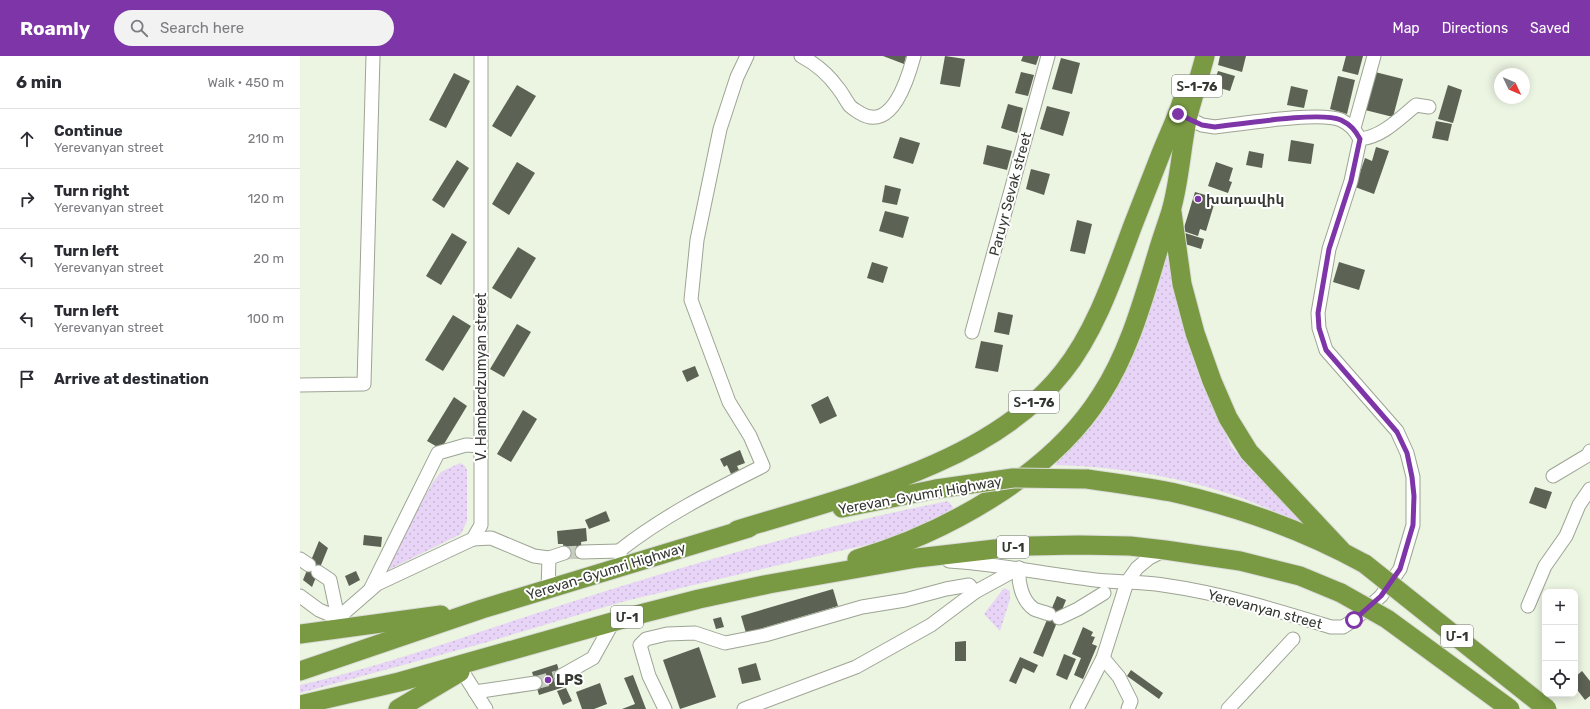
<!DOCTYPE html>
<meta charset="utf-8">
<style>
:root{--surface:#fff;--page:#f2f2f3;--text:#2b2b33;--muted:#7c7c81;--line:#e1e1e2;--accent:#7e35a7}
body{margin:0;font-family:Rubik,"Noto Sans Armenian",sans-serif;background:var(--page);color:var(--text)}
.controls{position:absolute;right:12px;bottom:12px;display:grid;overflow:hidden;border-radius:8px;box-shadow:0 2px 10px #0003}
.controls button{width:36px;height:36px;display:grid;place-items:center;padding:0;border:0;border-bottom:1px solid var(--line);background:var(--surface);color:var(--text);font:20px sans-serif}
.compass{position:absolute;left:1194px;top:12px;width:36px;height:36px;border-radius:50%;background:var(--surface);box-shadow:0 2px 10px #0003;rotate:134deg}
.stop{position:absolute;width:12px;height:12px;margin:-9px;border:3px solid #7e35a7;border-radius:50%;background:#fff}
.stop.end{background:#7e35a7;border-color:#fff;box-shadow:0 1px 4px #0008}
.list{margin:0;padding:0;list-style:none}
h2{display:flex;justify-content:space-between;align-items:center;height:52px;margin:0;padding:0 16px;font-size:17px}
h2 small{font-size:13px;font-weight:400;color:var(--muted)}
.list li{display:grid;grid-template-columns:26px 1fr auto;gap:12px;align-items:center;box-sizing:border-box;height:60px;padding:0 16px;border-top:1px solid var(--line)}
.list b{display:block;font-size:15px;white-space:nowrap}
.list p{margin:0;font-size:13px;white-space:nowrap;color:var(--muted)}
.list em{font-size:13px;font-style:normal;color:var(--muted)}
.icon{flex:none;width:22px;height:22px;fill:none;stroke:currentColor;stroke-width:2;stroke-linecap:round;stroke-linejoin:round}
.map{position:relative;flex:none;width:1290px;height:653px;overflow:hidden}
header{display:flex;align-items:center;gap:24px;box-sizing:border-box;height:56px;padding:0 20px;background:var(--accent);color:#fff}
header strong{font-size:19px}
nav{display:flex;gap:22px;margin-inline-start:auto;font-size:14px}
.search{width:280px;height:36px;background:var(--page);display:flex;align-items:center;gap:10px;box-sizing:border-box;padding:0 14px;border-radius:22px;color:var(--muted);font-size:15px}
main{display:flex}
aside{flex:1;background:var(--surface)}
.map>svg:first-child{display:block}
</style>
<header>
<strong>Roamly</strong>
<div class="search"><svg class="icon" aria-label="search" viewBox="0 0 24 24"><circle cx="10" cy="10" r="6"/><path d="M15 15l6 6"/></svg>Search here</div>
<nav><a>Map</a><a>Directions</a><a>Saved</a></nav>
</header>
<main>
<aside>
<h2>6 min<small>Walk · 450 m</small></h2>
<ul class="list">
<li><svg class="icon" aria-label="ahead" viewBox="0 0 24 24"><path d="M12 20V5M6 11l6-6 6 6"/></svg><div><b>Continue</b><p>Yerevanyan street</p></div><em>210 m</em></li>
<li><svg class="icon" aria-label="right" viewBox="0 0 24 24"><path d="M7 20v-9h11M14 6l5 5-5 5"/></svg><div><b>Turn right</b><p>Yerevanyan street</p></div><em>120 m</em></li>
<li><svg class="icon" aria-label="left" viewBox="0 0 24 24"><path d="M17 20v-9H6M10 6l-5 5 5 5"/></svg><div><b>Turn left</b><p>Yerevanyan street</p></div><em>20 m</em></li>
<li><svg class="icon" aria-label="left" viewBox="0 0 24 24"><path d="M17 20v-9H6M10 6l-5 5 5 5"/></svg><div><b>Turn left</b><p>Yerevanyan street</p></div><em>100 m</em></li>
<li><svg class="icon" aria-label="arrive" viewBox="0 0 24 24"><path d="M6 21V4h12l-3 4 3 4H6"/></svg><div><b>Arrive at destination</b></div></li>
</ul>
</aside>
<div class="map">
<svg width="1290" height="653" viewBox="0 0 1290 653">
<defs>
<pattern id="grass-dots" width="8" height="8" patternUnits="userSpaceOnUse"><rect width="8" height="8" fill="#e7d4f6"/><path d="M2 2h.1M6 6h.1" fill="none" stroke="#c7b7d3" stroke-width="1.8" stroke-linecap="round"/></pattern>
</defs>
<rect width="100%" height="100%" fill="#ecf4e2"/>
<g fill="url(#grass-dots)">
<path d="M864 198 872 208 907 334 931 390 950 413 1016 476C1000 469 985 460 969 453 902 424 828 411 755 409L791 368Z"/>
<polygon points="160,407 165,410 167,414 167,465 161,478 84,516 133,426 141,416"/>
<path d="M648 445 653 451 651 458 604 480 325 545 184 587 0 637V629C88 609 174 577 259 550 387 509 516 471 648 445Z"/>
<polygon points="704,532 710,535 710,543 700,575 684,558"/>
</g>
<g fill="#5c6254">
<polygon points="583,0 606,0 604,8"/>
<polygon points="645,0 665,3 660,31 640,28"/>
<polygon points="723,0 739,0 736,9 721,5"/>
<polygon points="920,0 946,0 942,16 918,9"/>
<polygon points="1046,0 1063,0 1058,19 1042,15"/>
<polygon points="761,2 780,7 772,38 752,33"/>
<polygon points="918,15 935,20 930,35 913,30"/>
<polygon points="721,16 734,19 728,40 715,37"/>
<polygon points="1075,16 1103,23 1093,61 1065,54"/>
<polygon points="154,17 170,25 146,72 129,64"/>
<polygon points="1038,20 1055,24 1047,58 1030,53"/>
<polygon points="217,29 236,40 211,81 192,70"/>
<polygon points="1148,29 1162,34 1153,67 1138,63"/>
<polygon points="991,30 1008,34 1004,52 987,49"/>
<polygon points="708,48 723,52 717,77 701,72"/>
<polygon points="747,50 770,56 763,80 740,73"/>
<polygon points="1136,65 1152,68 1148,85 1132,82"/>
<polygon points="600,81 620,87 613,108 593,102"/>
<polygon points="991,84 1014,88 1011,108 988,105"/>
<polygon points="687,89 712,95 707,114 683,108"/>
<polygon points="1076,91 1089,95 1074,138 1055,131 1065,102 1072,105"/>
<polygon points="949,95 964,98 962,112 946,109"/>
<polygon points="157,104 169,112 144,152 132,144"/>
<polygon points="217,106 235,117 209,159 192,148"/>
<polygon points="916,106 933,112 929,125 932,126 928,137 908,130"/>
<polygon points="731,113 750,118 744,139 726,133"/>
<polygon points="585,129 601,133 597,149 582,146"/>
<polygon points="895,136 916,142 906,175 900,173 898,180 883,175"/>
<polygon points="585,155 609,161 603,182 579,175"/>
<polygon points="777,164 792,168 785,198 770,195"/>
<polygon points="152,177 167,186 141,229 126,220"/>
<polygon points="885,177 904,183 901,193 882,187"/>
<polygon points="218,191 236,202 211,243 192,232"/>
<polygon points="572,206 588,211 583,227 567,222"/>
<polygon points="1039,206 1065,214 1059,234 1033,226"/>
<polygon points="698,256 713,259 709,279 694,276"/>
<polygon points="153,259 171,270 143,315 125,304"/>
<polygon points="217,268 231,276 204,321 190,313"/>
<polygon points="681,285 703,289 698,316 675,312"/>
<polygon points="395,310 399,320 387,326 382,315"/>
<polygon points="528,340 537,360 520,368 511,349"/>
<polygon points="154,341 167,350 141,393 127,385"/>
<polygon points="223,354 237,363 211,406 197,398"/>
<polygon points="440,394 445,407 437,410 439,414 431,418 427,409 424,411 420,403"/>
<polygon points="1235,431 1252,436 1246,453 1229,447"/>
<polygon points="306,455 310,465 289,473 285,464"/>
<polygon points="286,472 287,485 281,486 283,502 265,503 263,488 258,488 257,475"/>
<polygon points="64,479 82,481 81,491 63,489"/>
<polygon points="19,485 28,492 12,531 3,524"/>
<polygon points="56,515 60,524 49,530 45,520"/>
<polygon points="533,533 538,550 446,577 441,560"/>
<polygon points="757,540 766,544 743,601 733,597"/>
<polygon points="421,561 424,571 416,573 413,563"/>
<polygon points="783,571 793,576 791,580 795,581 792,588 797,590 783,623 774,619 781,602 772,598"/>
<polygon points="666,585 666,605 655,605 655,586"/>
<polygon points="399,591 416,641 380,653 363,604"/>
<polygon points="764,598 776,603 767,624 756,619"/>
<polygon points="720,601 738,609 734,617 723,612 716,628 709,625"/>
<polygon points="456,607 461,624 442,628 438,612"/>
<polygon points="257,608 264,631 239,639 232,616"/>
<polygon points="831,614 863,637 859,643 827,620"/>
<polygon points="1282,615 1290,625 1290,640 1285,644 1275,631 1275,621"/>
<polygon points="333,619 346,653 322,653 335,648 324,622"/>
<polygon points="300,627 307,648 294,653 282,653 276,636"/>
<polygon points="266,632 272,645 263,649 257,635"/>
</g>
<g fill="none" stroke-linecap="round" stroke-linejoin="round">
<g stroke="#c7cebf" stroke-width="13" stroke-dasharray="13 6" stroke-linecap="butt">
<polyline points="264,497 282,496"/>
<polyline points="235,627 261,620"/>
</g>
<g stroke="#9da494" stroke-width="15">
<g id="minor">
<path d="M501 0C516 8 528 18 538 32 543 38 546 45 550 50 553 53 557 55 560 57 592 77 608 22 614 0"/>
<polyline points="1054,72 1074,0"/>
<path d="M1060 83C1082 81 1099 63 1116 49L1129 51"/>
<polyline points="672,276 748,0"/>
<polyline points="0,329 64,328 73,0"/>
<polyline points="1253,420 1288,399 1290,395"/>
<polyline points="173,483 191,482 234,500 249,502 264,497"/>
<polyline points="282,496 319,495"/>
<polyline points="0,503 9,509"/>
<path d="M649 505C696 508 741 517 788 523 813 527 838 525 863 529 920 537 976 554 1031 571H1043L1054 564 1081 540 1100 513 1113 469V421L1107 397 1097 375 1026 294 1019 272 1018 257 1029 193 1051 125 1060 83C1055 74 1051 69 1041 64 1020 55 942 68 915 71L902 69 880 58"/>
<path d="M323 509 319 495C363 460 413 435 463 410L450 380 429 346 391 244 397 184 420 73 437 21 447 0"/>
<path d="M719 512C718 525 721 544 734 553 738 555 744 556 749 558"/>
<polyline points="18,516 30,524 38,562 77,528 173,483 181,469 181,0"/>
<polyline points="71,532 138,397 166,389 181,390"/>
<polyline points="248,533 249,502"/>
<polyline points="0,540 19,554 38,562 40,567"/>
<polyline points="1228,550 1245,510 1266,480 1279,449 1290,433"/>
<polyline points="759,562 778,553 804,537"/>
<polyline points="803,602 819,621 831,645 828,653"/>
<polyline points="162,615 186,653"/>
<polyline points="261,620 293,602 313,566"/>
<polyline points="175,636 235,627"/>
<polyline points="365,653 349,620 340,589 346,583 367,578 395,577 425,587 465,579 562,551 605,544 646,533 669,529 675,536"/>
<polyline points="444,653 556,611 631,569 675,536 719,512"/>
<polyline points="777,653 803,602 827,526 837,512 849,502 863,495"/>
<polyline points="928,653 993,583"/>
</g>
</g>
<g stroke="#dbdbda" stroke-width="21">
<g id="highway">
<polyline points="872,156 882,228 895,277 912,325 928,362 949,396 1041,494"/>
<path d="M787 423C815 427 843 431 871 436 938 451 1005 475 1065 508"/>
<polyline points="542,452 636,433"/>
<path d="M437 474C544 441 691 408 763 316 796 275 815 217 833 169 842 146 851 123 860 100 867 82 876 64 882 45"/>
<path d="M557 503C645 477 751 419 801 339 829 296 843 244 858 195 862 181 867 168 871 155 880 124 881 91 888 60 893 40 900 20 905 0"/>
<polyline points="0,578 141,559"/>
<polyline points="0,615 182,553 449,472"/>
<polyline points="0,649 99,626 344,557 399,543 469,528 617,502 695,493 729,490 779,489 830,490 865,494 940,505 1000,520 1041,537"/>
<polyline points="98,653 160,616"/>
</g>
</g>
<use href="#minor" stroke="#fff" stroke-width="13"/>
<use href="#highway" stroke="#799a43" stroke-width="19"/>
<g stroke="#dbdbda" stroke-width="21" stroke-linecap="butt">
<g id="highway-bridge">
<polyline points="636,433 713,422 787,423"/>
<polyline points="1065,508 1247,653"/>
<polyline points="1041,537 1087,563 1210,653"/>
</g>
</g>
<use href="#highway-bridge" stroke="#799a43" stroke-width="19"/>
</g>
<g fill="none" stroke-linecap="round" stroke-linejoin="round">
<path stroke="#7e35a7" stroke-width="5" d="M878 58 902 69 915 71C942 68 1020 55 1041 64 1051 69 1055 74 1060 83L1051 125 1029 193 1018 257 1019 272 1026 294 1097 376 1107 397 1112 421 1114 440 1113 469 1100 513 1081 540 1054 564"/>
</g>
<g fill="#7e35a7" stroke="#fff" stroke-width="1.5">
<circle cx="898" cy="143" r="4"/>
<circle cx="248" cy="624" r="4"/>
</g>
<g text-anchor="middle" stroke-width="4" stroke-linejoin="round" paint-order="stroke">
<g fill="#fff" stroke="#72746f" stroke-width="1">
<rect x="872" y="19" width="50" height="22" rx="3"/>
<rect x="709" y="335" width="50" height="22" rx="3"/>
<rect x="697" y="480" width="32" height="22" rx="3"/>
<rect x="311" y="550" width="32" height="22" rx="3"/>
<rect x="1141" y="569" width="32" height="22" rx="3"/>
</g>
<g font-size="13" font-weight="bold" fill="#353831">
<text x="897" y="35">Տ-1-76</text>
<text x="734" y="351">Տ-1-76</text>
<text x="713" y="496">Մ-1</text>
<text x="327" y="566">Մ-1</text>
<text x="1157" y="585">Մ-1</text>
</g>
<g font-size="14" fill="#353831" stroke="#fff">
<text transform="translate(710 138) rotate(-75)" y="5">Paruyr Sevak street</text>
<text transform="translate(181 321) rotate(-90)" y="5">V. Hambardzumyan street</text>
<text transform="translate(620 439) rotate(-10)" y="5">Yerevan-Gyumri Highway</text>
<text transform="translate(306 515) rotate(-17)" y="5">Yerevan-Gyumri Highway</text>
<text transform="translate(965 553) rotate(15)" y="5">Yerevanyan street</text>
</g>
<g font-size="14" font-weight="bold" fill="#353831" stroke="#fff" text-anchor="start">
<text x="906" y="148">խադավիկ</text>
<text x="256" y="629">LPS</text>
</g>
</g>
</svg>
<div class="controls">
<button>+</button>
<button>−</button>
<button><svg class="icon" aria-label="locate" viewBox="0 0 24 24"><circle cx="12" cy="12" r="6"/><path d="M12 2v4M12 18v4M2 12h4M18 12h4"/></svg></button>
</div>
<svg class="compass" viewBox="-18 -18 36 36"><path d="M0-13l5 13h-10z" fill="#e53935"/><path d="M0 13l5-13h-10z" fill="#7c7c81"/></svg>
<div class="stop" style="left:1054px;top:564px"></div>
<div class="stop end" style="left:878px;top:58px"></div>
</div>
</main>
